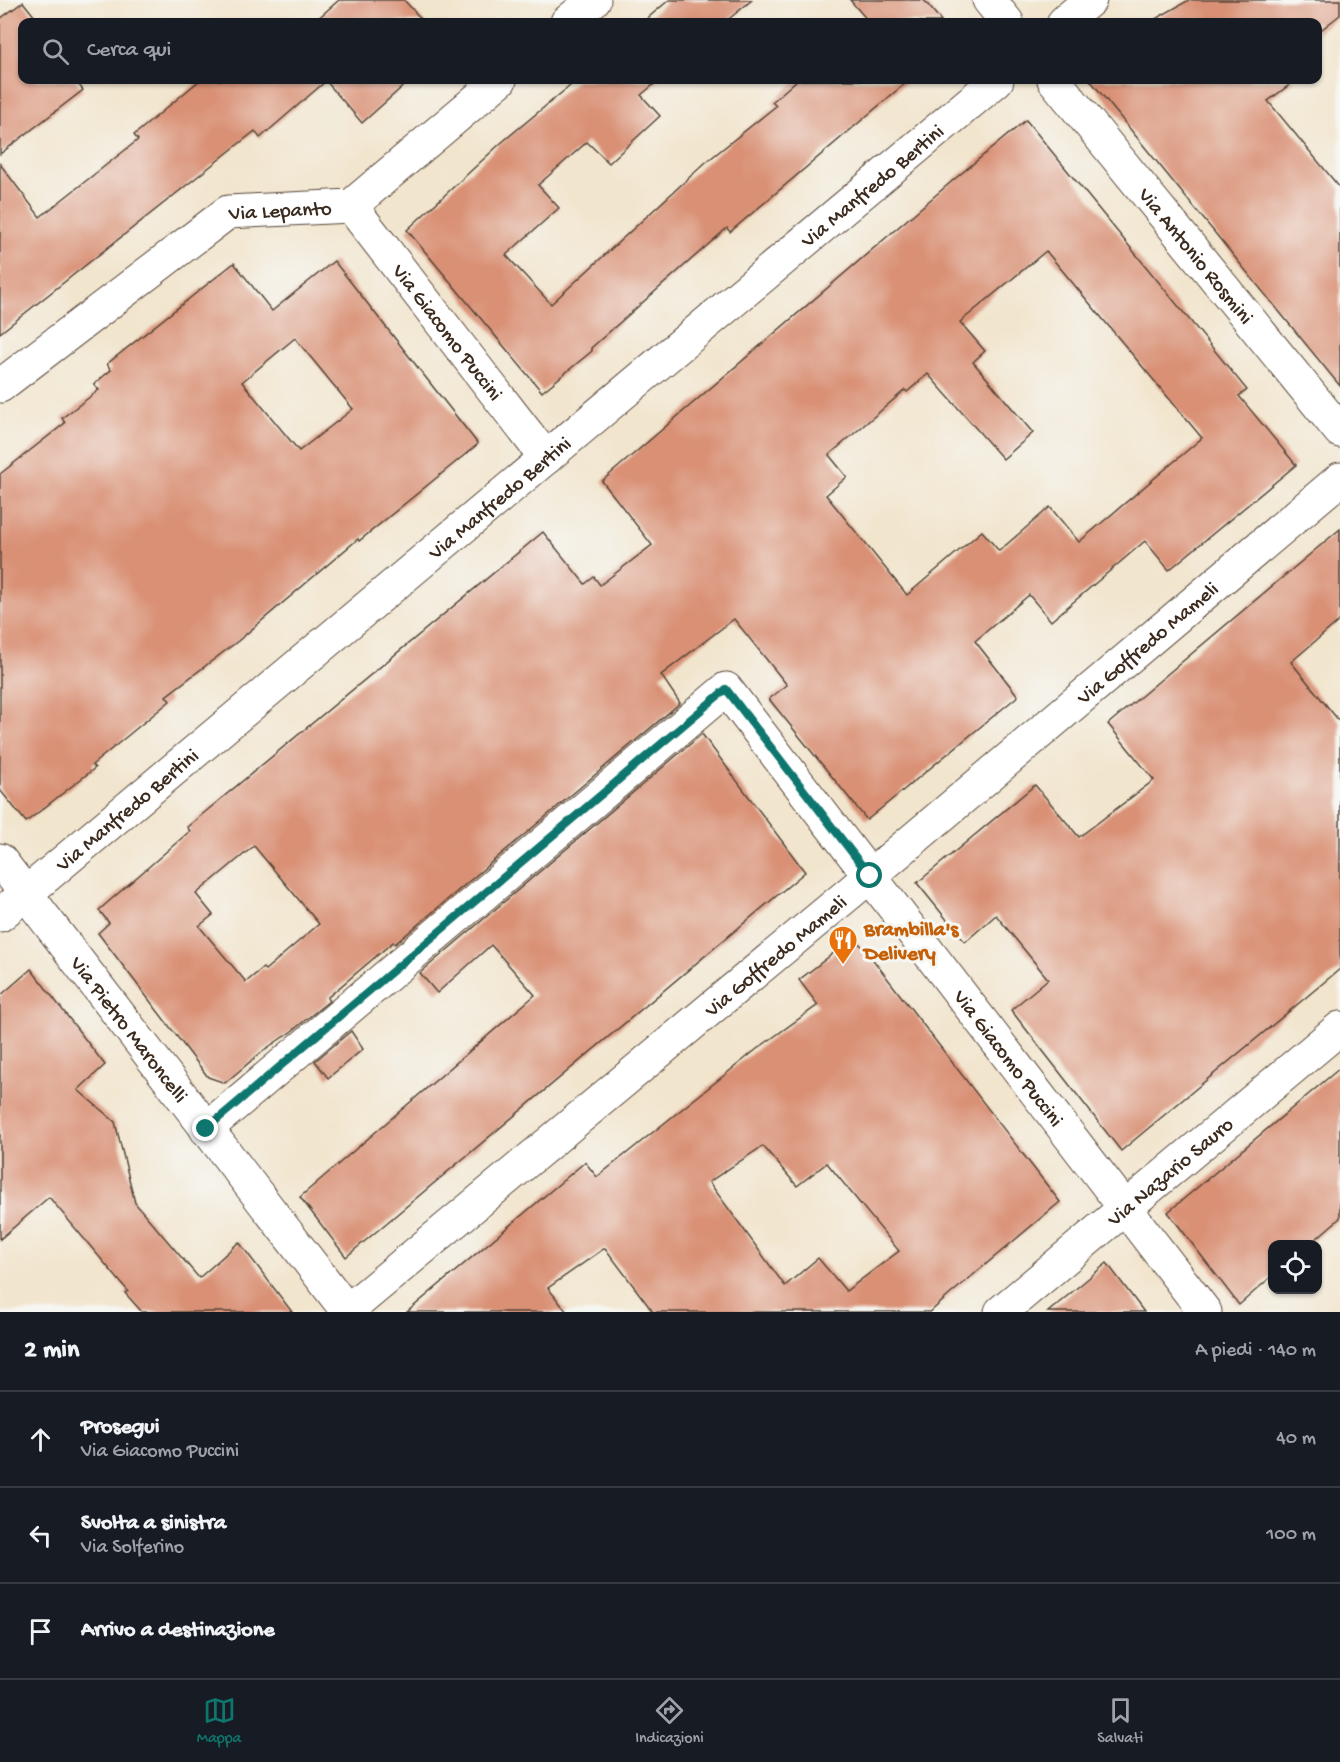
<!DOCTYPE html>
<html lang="it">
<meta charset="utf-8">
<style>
:root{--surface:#171b24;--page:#242831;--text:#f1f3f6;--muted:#9ea1a6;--line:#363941;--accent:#0f766e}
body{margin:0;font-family:"Gochi Hand",sans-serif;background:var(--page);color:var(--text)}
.controls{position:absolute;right:18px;bottom:18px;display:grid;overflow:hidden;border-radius:12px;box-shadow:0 2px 4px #0004}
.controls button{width:54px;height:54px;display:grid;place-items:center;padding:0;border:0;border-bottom:2px solid var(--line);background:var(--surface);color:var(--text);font:30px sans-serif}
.stop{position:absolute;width:18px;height:18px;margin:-14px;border:4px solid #0f766e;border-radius:50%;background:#fff}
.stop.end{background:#0f766e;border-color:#fff;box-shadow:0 2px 6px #0008}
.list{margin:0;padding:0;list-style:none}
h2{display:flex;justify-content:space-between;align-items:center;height:78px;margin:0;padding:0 24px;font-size:26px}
h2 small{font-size:20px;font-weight:400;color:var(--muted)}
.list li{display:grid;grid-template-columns:39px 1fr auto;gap:18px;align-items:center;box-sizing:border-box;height:96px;padding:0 24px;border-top:2px solid var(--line)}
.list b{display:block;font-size:22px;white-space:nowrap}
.list p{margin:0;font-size:20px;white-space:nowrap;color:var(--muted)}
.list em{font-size:20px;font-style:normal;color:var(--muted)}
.icon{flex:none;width:33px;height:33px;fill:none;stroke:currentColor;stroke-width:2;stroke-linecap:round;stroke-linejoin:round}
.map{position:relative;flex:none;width:1340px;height:1312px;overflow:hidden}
.search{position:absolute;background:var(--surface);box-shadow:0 2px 4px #0004;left:18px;right:18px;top:18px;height:66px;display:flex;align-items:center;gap:15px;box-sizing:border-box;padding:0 21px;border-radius:12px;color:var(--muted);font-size:22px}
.sheet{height:366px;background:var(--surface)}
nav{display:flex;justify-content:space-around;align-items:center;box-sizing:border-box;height:84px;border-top:2px solid var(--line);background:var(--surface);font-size:16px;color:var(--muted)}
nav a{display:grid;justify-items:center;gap:3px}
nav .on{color:var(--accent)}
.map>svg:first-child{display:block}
</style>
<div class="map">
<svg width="1340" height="1312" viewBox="0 0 1340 1312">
<rect width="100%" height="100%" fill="#f6f6f2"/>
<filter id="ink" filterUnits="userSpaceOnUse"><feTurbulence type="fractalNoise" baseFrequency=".0167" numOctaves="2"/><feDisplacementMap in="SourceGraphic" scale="12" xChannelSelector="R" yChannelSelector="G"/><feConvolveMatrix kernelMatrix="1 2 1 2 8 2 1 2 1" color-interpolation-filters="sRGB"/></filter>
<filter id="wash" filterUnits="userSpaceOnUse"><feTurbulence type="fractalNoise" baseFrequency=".008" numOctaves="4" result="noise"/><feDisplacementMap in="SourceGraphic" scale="24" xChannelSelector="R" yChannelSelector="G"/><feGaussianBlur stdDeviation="1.35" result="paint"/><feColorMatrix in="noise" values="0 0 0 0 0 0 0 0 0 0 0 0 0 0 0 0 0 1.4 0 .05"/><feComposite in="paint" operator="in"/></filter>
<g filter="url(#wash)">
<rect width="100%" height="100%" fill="#f2e5ce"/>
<g id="blocks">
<g fill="#d99074" fill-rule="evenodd">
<polygon points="339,0 404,0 424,22 314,22"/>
<polygon points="669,0 752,0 725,22 643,22"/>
<polygon points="850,0 924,0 942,22 869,22"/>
<polygon points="1189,0 1340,0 1340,15 1317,33 1317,22 1150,22"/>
<polygon points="23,2 39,22 22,22 22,80 75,80 83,90 0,154 0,19"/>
<polygon points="200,80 410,80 362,123 326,81 260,138 255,131 0,333 0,164 40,217 138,140 134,135"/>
<polygon points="577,80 659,80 641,95 660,116 609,163 587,142 538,185 559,208 506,255 551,304 705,163 776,106 772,102 797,80 909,80 730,232 727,228 591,348 592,351 542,392 407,230 501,143"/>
<polygon points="1090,80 1296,80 1268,101 1340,188 1340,386"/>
<path d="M1026 120 1247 390 1239 396 1296 465 1169 570 1145 541 1051 621 1029 595 975 641 1018 696 867 820 769 699 787 685 734 619 661 675 680 703 395 944 393 942 327 998 329 1001 292 1031 264 1050 225 1083 208 1077 98 933 109 923 99 910 190 831 187 827 543 532 585 584 594 577 600 585 652 545 602 481 951 182ZM1046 251 1202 438 1079 542 1050 507 999 551 982 531 907 595 826 495 847 477 829 455 905 390 907 392 928 374 1003 459 1033 433 973 362 985 351 960 322ZM254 846 319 924 265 970 263 968 246 982 199 926 213 915 196 894Z"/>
<path d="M334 261 478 444 359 541 358 539 238 641 166 696 170 701 92 765 95 768 26 822 0 790V474L65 423 62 418 99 390 94 384 111 370 107 364 234 263 272 311ZM295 338 353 409 299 451 242 382Z"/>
<polygon points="1340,529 1340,620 1291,662 1340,722 1340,969 1121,1151 1011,1010 1048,979 996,915 965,942 917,883 1035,785 1079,837 1154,780 1108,724"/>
<polygon points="702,734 805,872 346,1257 300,1197 535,995 491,945 437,993 420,973"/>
<path d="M853 938 864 948 1060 1202 954 1291 930 1312H653L605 1248 548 1288 567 1312H407L585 1162 597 1177 757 1049 818 1005 799 980ZM763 1146 797 1186 827 1163 899 1251 846 1291 818 1258 785 1286 709 1182Z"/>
<polygon points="31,969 105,1065 78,1090 115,1122 135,1203 199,1278 239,1242 292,1312 142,1312 125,1293 128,1291 49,1197 0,1239 0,996"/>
<polygon points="351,1031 363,1049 328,1078 315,1061"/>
<polygon points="1340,1068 1340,1218 1309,1245 1272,1245 1272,1276 1239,1305 1168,1212"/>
<polygon points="1107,1263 1144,1312 1048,1312 1090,1277"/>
</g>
</g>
</g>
<g filter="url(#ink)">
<use href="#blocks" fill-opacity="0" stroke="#564638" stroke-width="1.5"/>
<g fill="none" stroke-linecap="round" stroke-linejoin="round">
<g stroke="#564638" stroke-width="35">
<g id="street">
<polyline points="989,0 1007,22"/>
<polyline points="567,22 594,0"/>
<polyline points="1064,22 1090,0"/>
<path id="s1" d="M1054 80 1340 431"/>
<path id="s2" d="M351 206 546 458"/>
<path id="s3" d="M0 386 228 212 351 206 500 80"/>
<path id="s4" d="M0 860 348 1312"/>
<path id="s5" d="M0 915 997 80"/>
<path id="s6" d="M206 1129 726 689 1205 1312"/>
<path id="s7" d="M346 1312 870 876 1340 479"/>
<path id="s8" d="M1001 1312 1340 1028"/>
</g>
</g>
<use href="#street" stroke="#fff" stroke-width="33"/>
</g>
</g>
<g fill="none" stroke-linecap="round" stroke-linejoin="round" filter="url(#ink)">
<polyline stroke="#0f766e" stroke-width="8" points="206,1129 726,689 870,876"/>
</g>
<defs>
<g id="restaurant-pin" transform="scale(1.5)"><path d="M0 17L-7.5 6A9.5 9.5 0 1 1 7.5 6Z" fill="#e8710a" stroke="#f6f6f2"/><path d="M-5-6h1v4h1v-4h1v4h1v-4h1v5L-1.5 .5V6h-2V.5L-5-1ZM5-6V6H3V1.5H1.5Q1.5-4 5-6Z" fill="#fff"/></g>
</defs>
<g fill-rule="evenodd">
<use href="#restaurant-pin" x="843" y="940"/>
</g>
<g text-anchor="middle" stroke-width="6" stroke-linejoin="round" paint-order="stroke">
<g font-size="21" fill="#3b2a1e" stroke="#f6f6f2">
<text dy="7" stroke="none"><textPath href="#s5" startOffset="1137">Via Manfredo Bertini</textPath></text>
<text dy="7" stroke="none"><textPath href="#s3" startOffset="339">Via Lepanto</textPath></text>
<text dy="7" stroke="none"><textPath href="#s1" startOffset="226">Via Antonio Rosmini</textPath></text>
<text dy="7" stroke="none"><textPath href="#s2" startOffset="159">Via Giacomo Puccini</textPath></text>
<text dy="7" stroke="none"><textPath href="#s5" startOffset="651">Via Manfredo Bertini</textPath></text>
<text dy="7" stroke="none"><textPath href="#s7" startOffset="1044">Via Goffredo Mameli</textPath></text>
<text dy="7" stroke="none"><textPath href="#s5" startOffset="165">Via Manfredo Bertini</textPath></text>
<text dy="7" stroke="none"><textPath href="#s7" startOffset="558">Via Goffredo Mameli</textPath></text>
<text dy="7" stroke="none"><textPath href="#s4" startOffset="213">Via Pietro Maroncelli</textPath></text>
<text dy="7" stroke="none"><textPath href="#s6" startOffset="1146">Via Giacomo Puccini</textPath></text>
<text dy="7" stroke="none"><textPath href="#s8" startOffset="220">Via Nazario Sauro</textPath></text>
</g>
<g font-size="21" font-weight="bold" fill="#c56008" stroke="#f6f6f2" text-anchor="start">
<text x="864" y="935">Brambilla's<tspan x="864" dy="24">Delivery</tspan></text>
</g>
</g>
</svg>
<div class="controls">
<button><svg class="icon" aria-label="locate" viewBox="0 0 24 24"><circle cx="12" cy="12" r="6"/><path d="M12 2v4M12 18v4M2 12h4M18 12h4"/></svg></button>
</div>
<div class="stop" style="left:870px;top:876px"></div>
<div class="stop end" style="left:206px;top:1129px"></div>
<div class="search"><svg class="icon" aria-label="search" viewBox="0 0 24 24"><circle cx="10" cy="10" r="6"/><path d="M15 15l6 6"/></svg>Cerca qui</div>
</div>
<section class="sheet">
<h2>2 min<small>A piedi · 140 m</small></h2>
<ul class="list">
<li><svg class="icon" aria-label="ahead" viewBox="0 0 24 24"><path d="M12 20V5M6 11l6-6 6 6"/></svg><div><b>Prosegui</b><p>Via Giacomo Puccini</p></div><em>40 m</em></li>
<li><svg class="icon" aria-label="left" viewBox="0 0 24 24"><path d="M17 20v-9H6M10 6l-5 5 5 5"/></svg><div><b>Svolta a sinistra</b><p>Via Solferino</p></div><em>100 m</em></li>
<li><svg class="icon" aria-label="arrive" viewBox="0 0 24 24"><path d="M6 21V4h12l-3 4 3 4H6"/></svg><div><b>Arrivo a destinazione</b></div></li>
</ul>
</section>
<nav>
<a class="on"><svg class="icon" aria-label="map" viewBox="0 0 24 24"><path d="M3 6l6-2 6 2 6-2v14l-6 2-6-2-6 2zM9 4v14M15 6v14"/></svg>Mappa</a>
<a><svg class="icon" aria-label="directions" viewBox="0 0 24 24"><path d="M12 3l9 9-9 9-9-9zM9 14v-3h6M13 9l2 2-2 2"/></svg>Indicazioni</a>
<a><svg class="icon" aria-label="saved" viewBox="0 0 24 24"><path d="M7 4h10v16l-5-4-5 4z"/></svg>Salvati</a>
</nav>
